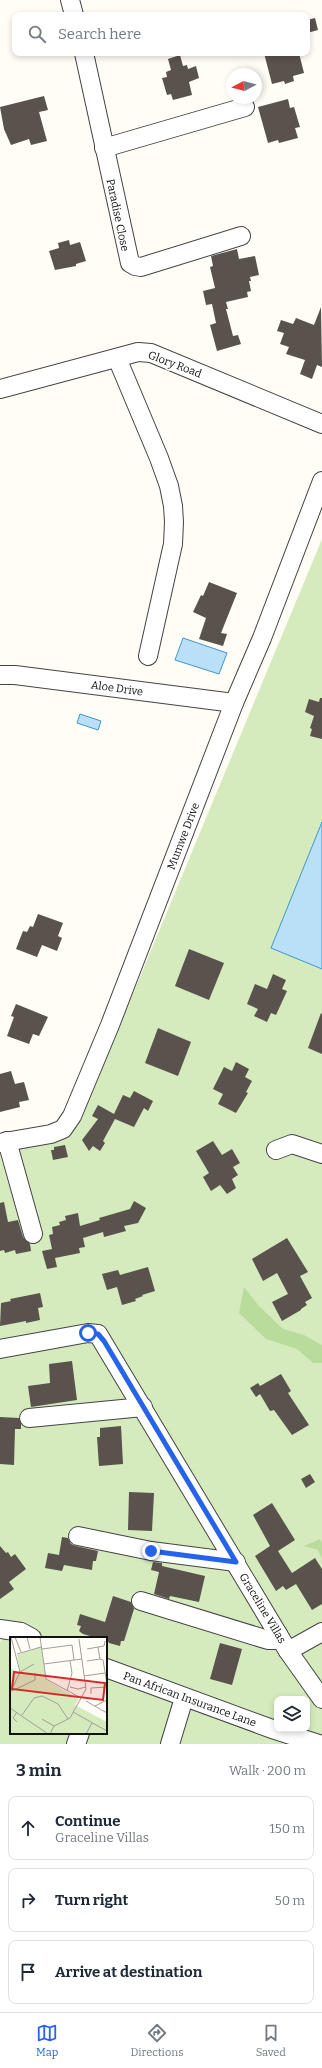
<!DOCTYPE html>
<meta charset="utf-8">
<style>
:root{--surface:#fff;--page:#f2f2f3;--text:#1f2937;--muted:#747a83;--line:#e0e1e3;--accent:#2563eb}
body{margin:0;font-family:Bitter,serif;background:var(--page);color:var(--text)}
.controls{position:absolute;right:12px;bottom:12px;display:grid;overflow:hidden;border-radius:8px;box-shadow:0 2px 6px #0003}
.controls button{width:36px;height:36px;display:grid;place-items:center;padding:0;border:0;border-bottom:1px solid var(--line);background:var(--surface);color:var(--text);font:20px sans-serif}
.compass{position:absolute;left:226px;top:68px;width:36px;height:36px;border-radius:50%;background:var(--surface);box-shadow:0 2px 6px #0003;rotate:263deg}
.stop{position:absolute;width:12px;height:12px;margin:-9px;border:3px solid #2563eb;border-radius:50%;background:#fff}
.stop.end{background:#2563eb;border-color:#fff;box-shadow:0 1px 4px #0008}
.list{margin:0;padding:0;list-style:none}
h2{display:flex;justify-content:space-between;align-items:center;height:52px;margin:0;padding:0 16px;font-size:17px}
h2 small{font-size:13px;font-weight:400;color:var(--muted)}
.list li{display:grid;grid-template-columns:26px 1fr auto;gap:12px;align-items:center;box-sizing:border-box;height:64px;margin:0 8px 8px;padding:0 8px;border:1px solid var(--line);border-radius:8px}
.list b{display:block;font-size:15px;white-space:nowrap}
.list p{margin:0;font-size:13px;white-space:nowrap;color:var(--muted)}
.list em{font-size:13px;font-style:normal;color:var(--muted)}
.icon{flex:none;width:22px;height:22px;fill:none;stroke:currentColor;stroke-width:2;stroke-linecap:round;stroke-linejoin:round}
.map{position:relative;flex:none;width:322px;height:1744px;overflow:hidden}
.search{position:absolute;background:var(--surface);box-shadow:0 2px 6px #0003;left:12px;right:12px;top:12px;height:44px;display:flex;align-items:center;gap:10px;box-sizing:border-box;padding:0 14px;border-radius:8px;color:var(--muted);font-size:15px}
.sheet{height:268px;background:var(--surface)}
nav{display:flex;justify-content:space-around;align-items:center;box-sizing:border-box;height:56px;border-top:1px solid var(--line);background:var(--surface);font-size:11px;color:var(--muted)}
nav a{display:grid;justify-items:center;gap:2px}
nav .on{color:var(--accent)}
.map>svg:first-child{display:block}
</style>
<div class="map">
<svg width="322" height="1744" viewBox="0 0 322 1744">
<rect width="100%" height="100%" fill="#fffdf5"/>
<path fill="#d5ebbd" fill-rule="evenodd" d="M322 539V1744H0V1643L8 1622 0 1624V1149L78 1126ZM11 1638H106V1733H11ZM277 1699H307V1729H277Z"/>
<g fill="#b9dc9c">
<polygon points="244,1287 258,1305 283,1329 304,1335 322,1345 322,1363 313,1363 297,1349 266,1339 239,1313"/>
<polygon points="320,1539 322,1543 322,1559 318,1550 304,1546"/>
</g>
<g fill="#b9e0f7" stroke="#3f96cf">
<polygon points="183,638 227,653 219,674 175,660"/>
<polygon points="80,714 101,721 98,730 77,723"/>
<polygon points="322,822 322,969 271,948"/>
</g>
<g fill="#5a524d">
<polygon points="315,18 318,30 307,33 307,20"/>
<polygon points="264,53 299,53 304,73 293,76 294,81 285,84 284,81 272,84"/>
<polygon points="180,55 183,66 187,65 188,69 196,66 199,78 189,82 192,95 173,100 171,94 167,95 162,78 167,77 166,72 171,70 168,59"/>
<polygon points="44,96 48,110 39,112 47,141 31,145 29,139 11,145 4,129 0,107"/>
<polygon points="288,99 290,108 294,107 300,127 295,128 298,138 279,143 278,140 268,143 258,107"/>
<polygon points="69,240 70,245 80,242 86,261 76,264 76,266 55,270 49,251 59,248 58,243"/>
<polygon points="237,249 239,259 255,256 259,275 250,277 251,281 249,281 251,291 247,292 248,297 226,302 228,309 226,309 233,336 238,335 241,344 217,351 210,325 216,323 212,304 206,305 203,291 215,288 210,267 213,266 211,256"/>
<polygon points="321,307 322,367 317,365 312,379 300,374 305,360 286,354 289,347 280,344 284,333 277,331 281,320 293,324 296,318 314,325"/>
<polygon points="209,582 237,593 221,633 227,634 223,646 199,639 206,618 193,612 201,595 203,596"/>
<polygon points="320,698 322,698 322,739 310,736 312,729 310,728 314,716 305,712 309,699 319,702"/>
<polygon points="38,914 63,923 58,936 62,938 57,951 42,945 37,957 16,949 23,931 27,932 30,926 33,927"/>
<polygon points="189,949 224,963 209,1000 175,986"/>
<polygon points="273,974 286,980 282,989 287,991 276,1015 271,1013 267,1022 254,1016 258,1009 247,1004 255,984 267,989"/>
<polygon points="16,1004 48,1017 39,1036 33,1034 29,1044 7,1036 14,1017 11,1016"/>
<polygon points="321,1013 322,1014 322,1054 308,1048"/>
<polygon points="158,1028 191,1042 178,1076 145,1063"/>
<polygon points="236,1062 249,1069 245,1077 252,1081 246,1092 248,1093 236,1113 218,1104 223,1094 213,1089 224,1067 232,1071"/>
<polygon points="11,1071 15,1084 24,1082 29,1100 19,1102 20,1107 0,1112 0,1074"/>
<polygon points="134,1091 153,1101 148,1111 144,1108 134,1127 115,1119 103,1141 105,1143 100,1151 93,1146 89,1151 82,1140 98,1119 92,1116 98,1105 114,1114 123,1095 130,1098"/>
<polygon points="213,1141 222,1155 232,1149 240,1163 233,1167 238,1175 232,1179 236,1188 227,1194 220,1185 211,1191 203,1177 209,1173 196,1151"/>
<polygon points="65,1145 68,1157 53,1160 51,1150 54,1150 54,1147"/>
<polygon points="134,1201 146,1208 138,1223 124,1226 126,1231 104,1237 103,1232 83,1238 85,1247 79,1248 80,1253 55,1258 57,1267 47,1269 42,1251 52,1249 49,1235 53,1234 52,1227 60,1225 59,1222 66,1220 65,1216 78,1213 80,1226 100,1220 99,1218 130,1209"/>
<polygon points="4,1202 8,1222 18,1220 23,1237 30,1244 31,1251 16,1254 15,1250 5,1253 4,1250 0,1251 0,1203"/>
<polygon points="287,1238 308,1272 300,1276 312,1298 305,1302 307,1305 301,1309 301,1310 282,1321 272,1302 288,1294 277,1273 263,1281 252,1259"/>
<polygon points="148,1267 155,1291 142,1295 143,1296 135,1299 136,1301 122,1305 117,1287 107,1290 102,1274 118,1270 120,1275"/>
<polygon points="40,1293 43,1307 38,1308 40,1320 26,1323 26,1321 0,1326 1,1303 11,1301 10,1299"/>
<polygon points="72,1361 77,1400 31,1407 28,1386 50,1383 49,1364"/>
<polygon points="281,1374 291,1391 288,1393 309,1425 292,1435 274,1410 270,1411 260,1394 256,1397 250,1388 258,1383 260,1386"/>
<polygon points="0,1417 19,1418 21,1424 21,1429 15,1429 14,1465 0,1464"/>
<polygon points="121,1426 123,1464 99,1466 97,1437 100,1437 100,1428"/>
<polygon points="310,1474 315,1482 306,1488 301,1479"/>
<polygon points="129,1492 154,1493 152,1531 128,1530"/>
<polygon points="272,1503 295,1540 278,1551 292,1573 315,1558 322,1569 322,1604 312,1610 296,1584 286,1590 283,1586 276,1591 255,1556 270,1546 253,1515"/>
<polygon points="62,1537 68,1538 71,1544 76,1546 98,1551 96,1561 93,1561 92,1570 64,1565 62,1571 45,1568 48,1553 59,1555"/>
<polygon points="0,1546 6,1553 8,1552 11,1557 15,1554 26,1569 9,1582 14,1589 0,1599"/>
<polygon points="153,1562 162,1563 162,1566 205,1576 199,1602 170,1596 169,1599 154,1594 159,1572 151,1570"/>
<polygon points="113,1596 131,1602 134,1609 124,1641 121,1641 120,1646 109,1643 106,1638 97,1638 83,1634 79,1631 81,1626 77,1625 80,1614 105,1622"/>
<polygon points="220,1643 242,1649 232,1685 210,1679"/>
</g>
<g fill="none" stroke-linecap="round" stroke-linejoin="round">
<g stroke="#444" stroke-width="20">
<g id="minor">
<polyline points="70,0 74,15"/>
<polyline points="84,53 130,263 135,266 141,267 241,236"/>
<polyline points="104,148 245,107"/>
<polyline points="117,358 159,458 169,486 173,506 174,522 173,544 148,656"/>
<polyline points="0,389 138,352 151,353 322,424"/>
<polyline points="0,675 15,675 234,703"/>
<polyline points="7,1141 33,1234"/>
<polyline points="0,1143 51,1134 63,1129 72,1116 110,1025 234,703 262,638 322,481"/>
<polyline points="276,1150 292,1144 322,1154"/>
<polyline points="0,1349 88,1333 98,1334 288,1651 322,1699"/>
<polyline points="29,1418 143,1407"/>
<polyline points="78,1536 151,1551 236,1562"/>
<polyline points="141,1601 268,1640 276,1640 278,1634"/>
<polyline points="0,1629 21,1632 32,1638"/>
<polyline points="288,1651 322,1632"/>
<polyline points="106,1668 275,1730 319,1744"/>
<polyline points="76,1744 80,1733"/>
<polyline points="170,1744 184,1698"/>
</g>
</g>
<use href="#minor" stroke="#fff" stroke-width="18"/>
</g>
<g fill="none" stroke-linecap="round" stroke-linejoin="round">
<polyline stroke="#2563eb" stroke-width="5" points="88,1333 98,1334 104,1341 236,1562 151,1551"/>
</g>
<g text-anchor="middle" stroke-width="4" stroke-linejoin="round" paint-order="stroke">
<g font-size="11" fill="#111" stroke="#fff">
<text transform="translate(118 215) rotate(78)" y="4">Paradise Close</text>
<text transform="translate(175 364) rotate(21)" y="4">Glory Road</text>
<text transform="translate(117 688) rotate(8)" y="4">Aloe Drive</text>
<text transform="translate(183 836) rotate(-69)" y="4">Mumwe Drive</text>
<text transform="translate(263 1608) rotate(59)" y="4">Graceline Villas</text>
<text transform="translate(190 1699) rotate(20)" y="4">Pan African Insurance Lane</text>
</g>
</g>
<g transform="translate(10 1637)">
<rect width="97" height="97" fill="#fffdf5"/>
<path d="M31 10 36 43 69 62 65 68 97 85V97H0V31L10 36 7 18Z" fill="#d5ebbd"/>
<path fill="none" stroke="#a09f9a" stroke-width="1" d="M5 0 11 15M17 0 20 12M30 0 36 42 71 61M50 0H79M88 10 90 22M32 12 62 8 64 23M77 12 94 9 95 4M7 17 31 10M90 22 93 23 97 47M77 24 90 22M34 27 72 22M10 35 24 27M74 39 95 36M60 50 68 52 76 50M2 54 25 43V36M57 54 62 36 60 24M0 56 10 35 1 0M81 57V51L97 50M76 64 97 76M85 69 97 63M0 71 38 97M63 75 97 94M12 78 24 61 32 59 48 67 58 82M32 82 44 89M7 85 3 81 7 75M40 97 44 89 60 81 76 52 69 2M76 97 82 86"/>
<path fill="#d62828" fill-opacity="0.15" stroke="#d62828" stroke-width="2" d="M4 35 95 46 93 63 2 52Z"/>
<rect width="97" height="97" fill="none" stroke="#111" stroke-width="2"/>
</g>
</svg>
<div class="controls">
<button><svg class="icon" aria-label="layers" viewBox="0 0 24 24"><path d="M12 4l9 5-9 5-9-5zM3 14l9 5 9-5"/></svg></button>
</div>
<svg class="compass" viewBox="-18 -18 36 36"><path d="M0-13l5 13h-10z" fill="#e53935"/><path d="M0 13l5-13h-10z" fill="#747a83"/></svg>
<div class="stop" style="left:88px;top:1333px"></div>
<div class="stop end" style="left:151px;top:1551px"></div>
<div class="search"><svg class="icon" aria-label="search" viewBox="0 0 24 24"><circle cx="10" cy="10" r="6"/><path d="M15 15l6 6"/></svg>Search here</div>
</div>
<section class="sheet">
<h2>3 min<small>Walk · 200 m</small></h2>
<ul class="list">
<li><svg class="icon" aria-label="ahead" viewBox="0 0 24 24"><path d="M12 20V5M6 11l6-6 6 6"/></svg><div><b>Continue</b><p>Graceline Villas</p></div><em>150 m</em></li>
<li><svg class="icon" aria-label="right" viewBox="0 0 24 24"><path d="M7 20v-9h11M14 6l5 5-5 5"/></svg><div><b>Turn right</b></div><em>50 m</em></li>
<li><svg class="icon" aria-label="arrive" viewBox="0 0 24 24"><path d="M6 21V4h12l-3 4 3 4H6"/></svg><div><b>Arrive at destination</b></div></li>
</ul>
</section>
<nav>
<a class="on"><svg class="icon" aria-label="map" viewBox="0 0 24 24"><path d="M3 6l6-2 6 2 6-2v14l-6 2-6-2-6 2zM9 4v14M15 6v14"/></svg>Map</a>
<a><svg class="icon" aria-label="directions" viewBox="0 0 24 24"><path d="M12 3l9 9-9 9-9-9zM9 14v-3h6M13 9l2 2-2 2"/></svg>Directions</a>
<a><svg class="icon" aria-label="saved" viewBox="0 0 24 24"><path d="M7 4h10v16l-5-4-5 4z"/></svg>Saved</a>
</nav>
